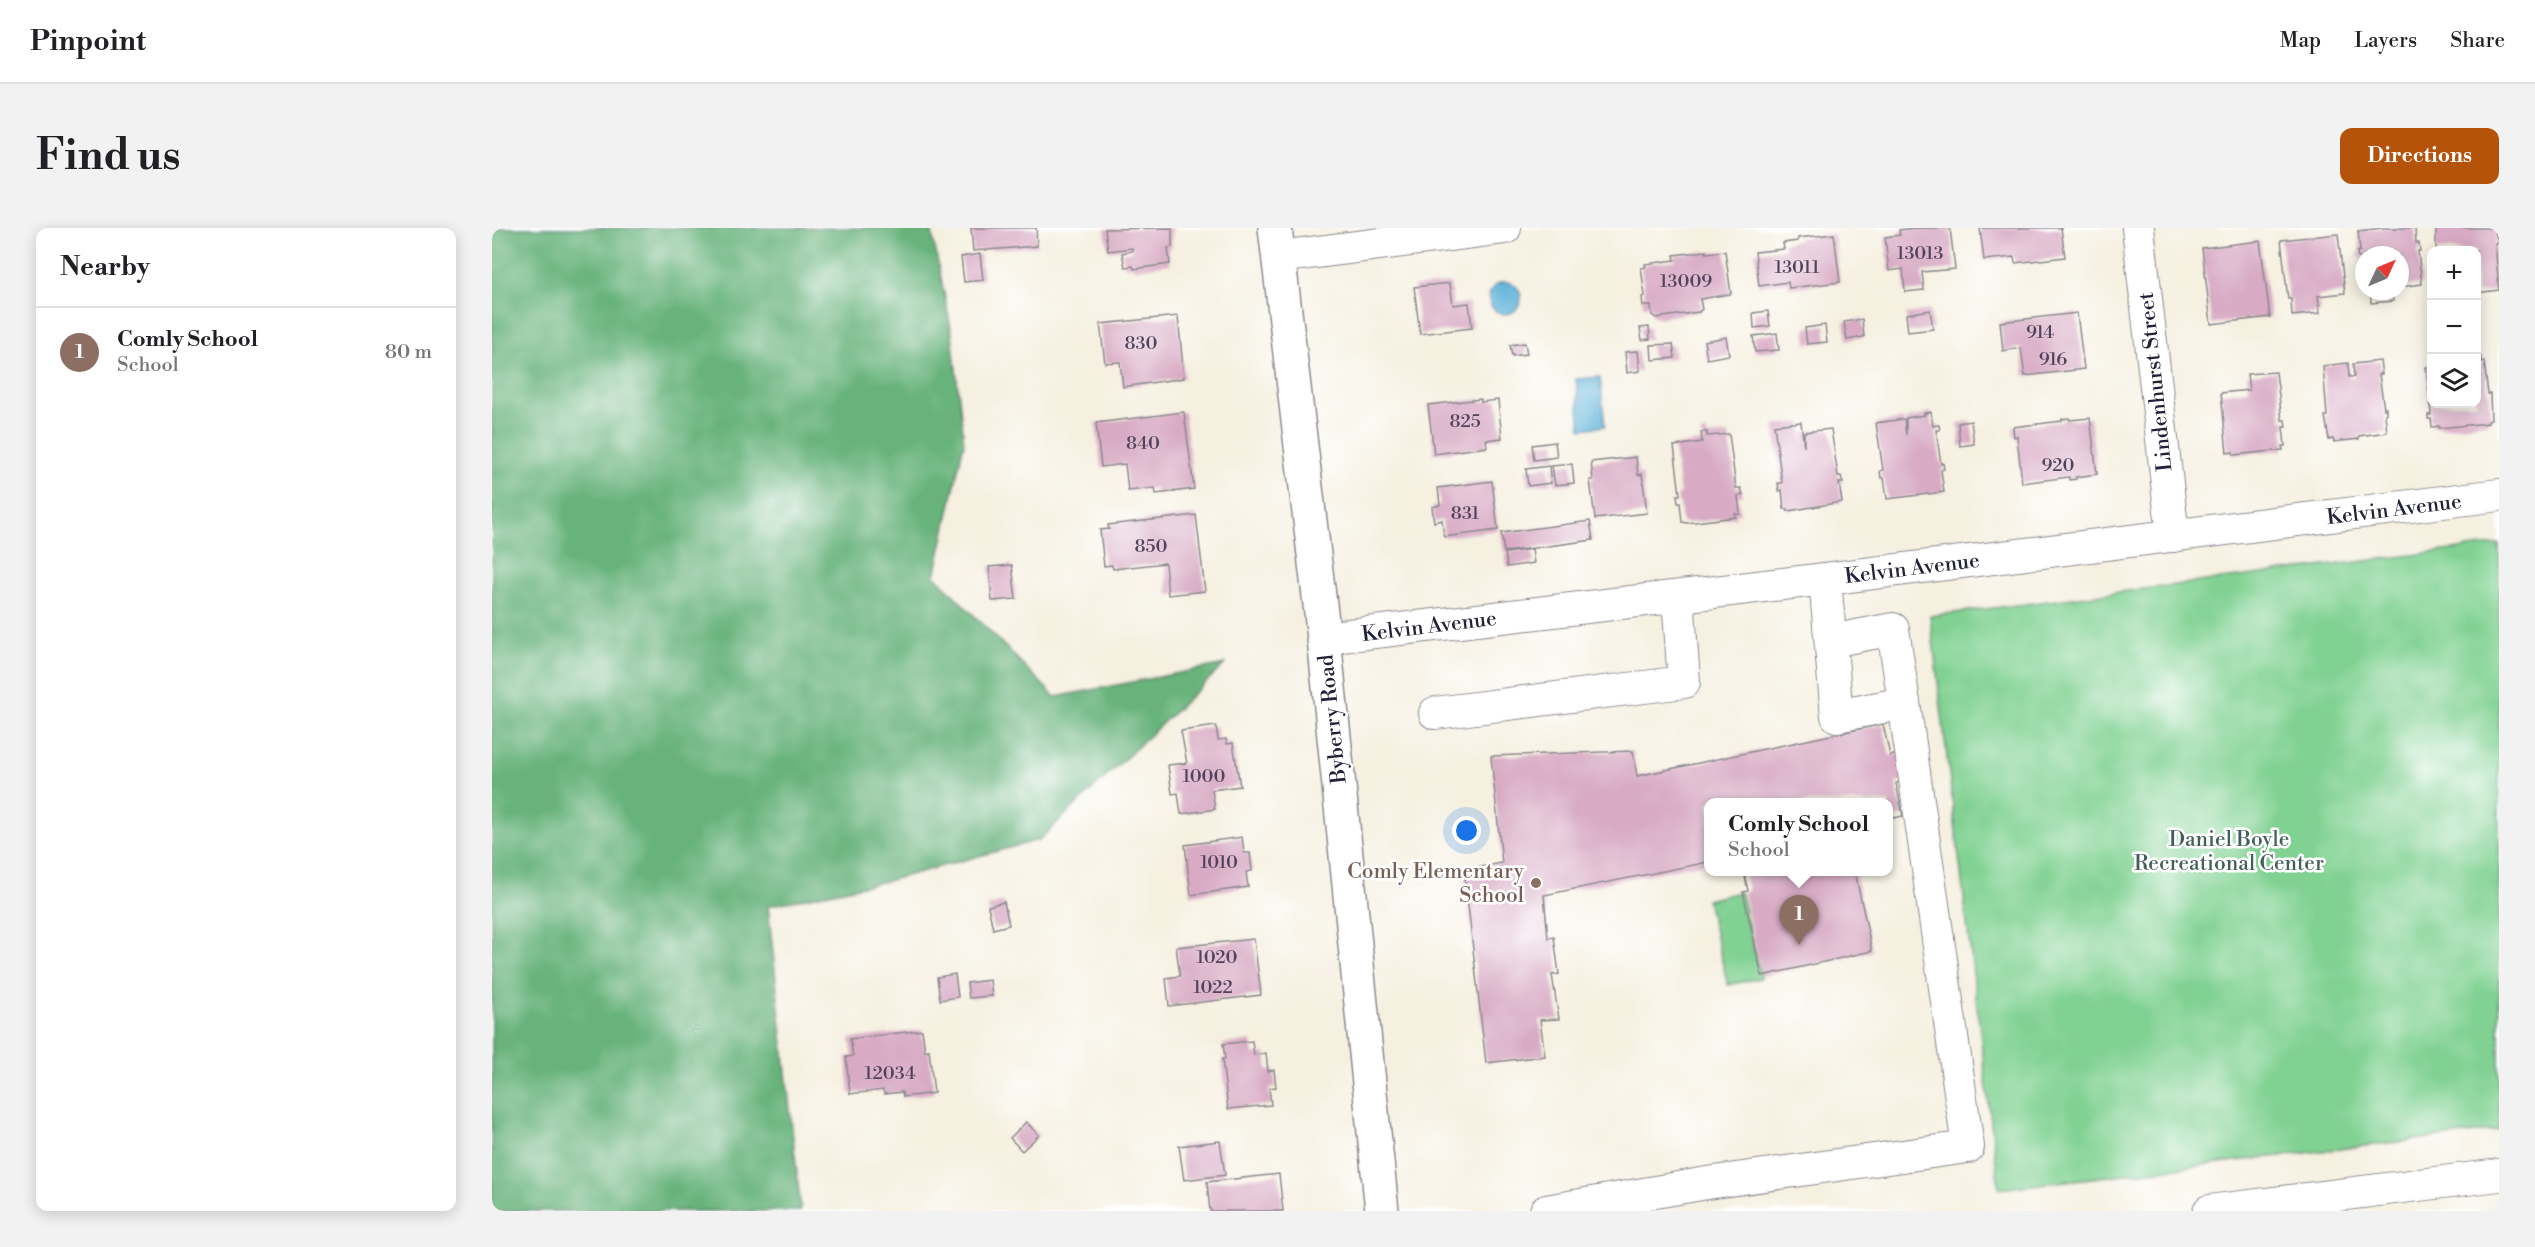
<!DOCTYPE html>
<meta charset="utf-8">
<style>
:root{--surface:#fff;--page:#f2f2f2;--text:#202124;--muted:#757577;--line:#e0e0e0;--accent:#b45309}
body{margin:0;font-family:"Libre Bodoni",serif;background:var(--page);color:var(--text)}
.controls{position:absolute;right:18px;top:18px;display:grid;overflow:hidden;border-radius:12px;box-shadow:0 3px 15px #0003}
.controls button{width:54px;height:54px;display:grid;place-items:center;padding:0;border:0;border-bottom:2px solid var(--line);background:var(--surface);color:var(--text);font:30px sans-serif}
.compass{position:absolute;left:1863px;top:18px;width:54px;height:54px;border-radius:50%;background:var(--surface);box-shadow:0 3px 15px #0003;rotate:46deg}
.you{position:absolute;left:975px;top:603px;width:21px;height:21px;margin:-15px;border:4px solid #fff;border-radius:50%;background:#1a73e8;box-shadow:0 0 0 9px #1a73e833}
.badge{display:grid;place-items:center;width:39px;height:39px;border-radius:50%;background:var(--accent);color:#fff;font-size:20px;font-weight:700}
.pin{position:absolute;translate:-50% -50px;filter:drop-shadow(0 2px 3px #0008)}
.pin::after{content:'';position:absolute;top:32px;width:21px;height:18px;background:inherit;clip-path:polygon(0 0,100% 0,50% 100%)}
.popup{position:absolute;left:1212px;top:570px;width:189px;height:78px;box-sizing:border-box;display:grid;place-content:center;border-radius:12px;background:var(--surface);filter:drop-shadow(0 2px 4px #0005);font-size:20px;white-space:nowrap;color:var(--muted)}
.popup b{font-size:22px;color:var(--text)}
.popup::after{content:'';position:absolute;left:50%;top:100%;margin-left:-12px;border:12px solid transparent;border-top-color:var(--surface)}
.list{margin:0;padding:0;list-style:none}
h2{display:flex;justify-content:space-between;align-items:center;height:78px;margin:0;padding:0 24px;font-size:26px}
h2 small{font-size:20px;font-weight:400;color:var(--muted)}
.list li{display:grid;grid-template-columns:39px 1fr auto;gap:18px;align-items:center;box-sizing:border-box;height:90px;padding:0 24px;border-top:2px solid var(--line)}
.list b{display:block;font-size:22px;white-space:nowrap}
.list p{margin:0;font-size:20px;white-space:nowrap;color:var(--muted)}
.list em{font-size:20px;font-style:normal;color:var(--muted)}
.icon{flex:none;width:33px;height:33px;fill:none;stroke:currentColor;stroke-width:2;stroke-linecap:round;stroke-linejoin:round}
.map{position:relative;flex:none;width:2007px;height:983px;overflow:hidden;border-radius:12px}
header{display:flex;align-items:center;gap:36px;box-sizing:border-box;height:84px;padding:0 30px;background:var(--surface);border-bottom:2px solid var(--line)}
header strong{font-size:28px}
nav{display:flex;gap:33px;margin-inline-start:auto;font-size:21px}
.intro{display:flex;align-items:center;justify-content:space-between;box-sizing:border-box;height:144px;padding:0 36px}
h1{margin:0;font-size:42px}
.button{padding:15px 27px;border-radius:12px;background:var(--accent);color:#fff;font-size:21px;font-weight:700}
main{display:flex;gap:36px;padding:0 36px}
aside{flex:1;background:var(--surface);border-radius:12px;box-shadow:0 3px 15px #0003}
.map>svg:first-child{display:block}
</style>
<header>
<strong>Pinpoint</strong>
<nav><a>Map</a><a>Layers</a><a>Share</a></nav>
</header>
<div class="intro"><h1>Find us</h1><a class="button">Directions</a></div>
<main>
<aside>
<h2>Nearby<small></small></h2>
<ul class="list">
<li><span class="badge" style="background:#8d6e63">1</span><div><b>Comly School</b><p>School</p></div><em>80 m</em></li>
</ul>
</aside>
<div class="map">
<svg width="2007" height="983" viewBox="0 0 2007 983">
<rect width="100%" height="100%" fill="#fff"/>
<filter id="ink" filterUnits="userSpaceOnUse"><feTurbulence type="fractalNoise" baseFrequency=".0167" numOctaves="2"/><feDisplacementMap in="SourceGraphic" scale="12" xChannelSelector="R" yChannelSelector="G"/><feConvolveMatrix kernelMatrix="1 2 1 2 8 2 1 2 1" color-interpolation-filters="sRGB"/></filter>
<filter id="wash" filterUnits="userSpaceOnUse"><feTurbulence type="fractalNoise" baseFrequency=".008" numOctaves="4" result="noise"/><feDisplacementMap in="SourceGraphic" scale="24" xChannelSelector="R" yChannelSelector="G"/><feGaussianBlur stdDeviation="1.35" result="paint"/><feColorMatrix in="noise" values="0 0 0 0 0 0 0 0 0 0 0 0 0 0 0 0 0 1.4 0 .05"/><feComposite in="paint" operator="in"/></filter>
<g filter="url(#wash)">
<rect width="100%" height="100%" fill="#f5f0e0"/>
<g fill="#80d192" stroke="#517a66" stroke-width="1.5">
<polygon points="2007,316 2007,902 1507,961 1438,388"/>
<polygon points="1248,664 1269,750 1236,757 1215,672"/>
</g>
<polygon fill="#68b37c" stroke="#456a5c" stroke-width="1.5" points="0,0 439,0 460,105 472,215 443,348 563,469 733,436 547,612 399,652 276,678 309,983 0,983"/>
<g fill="#5db2d9" stroke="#406a8a" stroke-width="1.5">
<circle cx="1013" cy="70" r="16"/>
<polygon points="1108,149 1113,198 1089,201 1084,151"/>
</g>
<g id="blocks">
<g fill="#d8aac4">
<polygon points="479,0 544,0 545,18 481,23"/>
<polygon points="680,0 680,19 676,20 678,36 642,41 641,38 633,39 630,25 640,23 640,20 616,23 613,1"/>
<polygon points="1422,0 1458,0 1463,41 1430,44 1432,62 1413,64 1411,41 1397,43 1393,9 1408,7 1407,2"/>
<polygon points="1488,0 1569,0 1573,29 1523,35 1522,29 1492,32"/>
<polygon points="1891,0 1923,0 1924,15 1927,15 1928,23 1926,23 1930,56 1908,59 1908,27 1872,27 1870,47 1869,30 1866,30 1865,24 1868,23 1866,3"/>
<polygon points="1944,0 2002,0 2006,14 2003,15 2007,62 1984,65 1984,22 1946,22 1944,21"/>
<polygon points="1342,6 1348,54 1297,60 1296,54 1267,58 1263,24 1292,21 1291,15 1306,13 1306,10"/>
<polygon points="1846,6 1853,65 1826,68 1828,85 1800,88 1799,71 1796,71 1789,12"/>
<polygon points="1768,13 1778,89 1719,96 1710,20"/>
<polygon points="1214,23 1214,25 1233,23 1239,66 1208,71 1210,81 1207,84 1164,90 1160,87 1159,78 1151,78 1150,69 1153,68 1149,40 1154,39 1153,36 1183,32 1182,27"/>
<polygon points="488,26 491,52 472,54 469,29"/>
<polygon points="958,55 961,77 977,75 980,100 928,106 922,59"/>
<polygon points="1878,63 1900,63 1901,73 1879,75"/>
<polygon points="1438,82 1441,101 1416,104 1414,86"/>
<polygon points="1276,83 1278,98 1262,100 1261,85"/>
<polygon points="1585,85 1592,141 1533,148 1529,120 1511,123 1508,94"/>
<polygon points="686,88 692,150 631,159 628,134 613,135 608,96"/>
<polygon points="1370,91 1372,109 1355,112 1352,94"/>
<polygon points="1333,97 1335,114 1315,116 1313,100"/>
<polygon points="1157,99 1158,111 1150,112 1148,100"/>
<polygon points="1285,105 1287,122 1263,124 1261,108"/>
<polygon points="1234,109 1237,127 1215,131 1212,113"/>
<polygon points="1033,115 1035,126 1020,128 1018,117"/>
<polygon points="1181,116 1183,130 1160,132 1159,117"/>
<polygon points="1146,123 1148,143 1135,145 1133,124"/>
<polygon points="1989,129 1989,134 1992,133 1996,166 1998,166 1999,192 1996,193 1996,195 1947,200 1947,198 1940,199 1939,191 1936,191 1936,187 1939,187 1938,176 1984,176 1984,130"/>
<polygon points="1888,133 1890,146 1887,146 1892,181 1894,180 1894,186 1893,186 1895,204 1867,208 1867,211 1842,214 1841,211 1837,212 1833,188 1835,188 1831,138 1856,135 1857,149 1862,149 1861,136"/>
<polygon points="1934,139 1940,139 1940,175 1938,175"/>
<polygon points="1784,144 1790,192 1793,192 1794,199 1791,199 1793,218 1790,218 1791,222 1742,227 1741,224 1735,225 1729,165 1757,162 1755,146"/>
<polygon points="989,171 989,174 1006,172 1010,210 994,212 995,219 942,226 936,177"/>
<polygon points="692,184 702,261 664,266 663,260 636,263 633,236 609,239 604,195"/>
<polygon points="1439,184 1441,198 1447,197 1448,202 1444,202 1449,236 1451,235 1452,241 1449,242 1452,264 1395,271 1392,250 1389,250 1388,243 1391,242 1384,195 1412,191 1414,207 1414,190 1433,187 1432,185"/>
<polygon points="1577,190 1578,192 1598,190 1605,246 1584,249 1584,251 1577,252 1577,249 1530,255 1525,208 1522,209 1521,199 1570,193 1570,191"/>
<polygon points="1479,193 1482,216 1468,218 1466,195"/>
<polygon points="1309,194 1312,219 1312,204 1339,201 1346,248 1349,248 1351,255 1347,255 1350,274 1296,283 1296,281 1292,281 1290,262 1287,263 1286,255 1290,255 1282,197"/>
<polygon points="1209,204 1215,204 1215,208 1237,206 1244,260 1249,260 1251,267 1246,268 1248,286 1243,286 1244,289 1195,295 1190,294 1188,275 1186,275 1185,267 1188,267 1182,218 1210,214"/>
<polygon points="1063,214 1065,229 1042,232 1040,217"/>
<polygon points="1144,229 1146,247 1150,246 1155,285 1103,291 1098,252 1101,252 1099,234"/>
<polygon points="1080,236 1082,255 1063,257 1060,238"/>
<polygon points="1057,238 1059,255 1036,258 1034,241"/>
<polygon points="1000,253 1006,302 952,309 950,292 942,294 940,279 948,277 946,260"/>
<polygon points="704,287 713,363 676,367 673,335 621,341 620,337 612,338 608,302 617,301 616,297"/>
<polygon points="1098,293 1101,312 1012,324 1009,305"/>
<polygon points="1040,321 1042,335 1015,339 1013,325"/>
<polygon points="520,337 524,371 500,373 497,339"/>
<polygon points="1391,496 1398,528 1409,525 1416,553 1404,555 1411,588 1397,591 1397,574 1217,574 1217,634 1052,667 1056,710 1062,709 1067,746 1060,747 1067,791 1048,792 1053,828 994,835 972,642 1010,635 999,528 1141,523 1145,548"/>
<polygon points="724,498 726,512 734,511 735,516 741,515 748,558 720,562 723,581 689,586 686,565 680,566 676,537 695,535 689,503"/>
<polygon points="750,609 752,625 758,625 760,643 754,644 756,659 699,667 693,617"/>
<polygon points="1252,644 1363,644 1380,723 1270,748 1251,664 1256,663"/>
<polygon points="512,674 517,697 501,701 496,678"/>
<polygon points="762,711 769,767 677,778 674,750 688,748 684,719"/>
<polygon points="463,746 466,769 448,772 445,749"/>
<polygon points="498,752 500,768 477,770 475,755"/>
<polygon points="430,802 433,823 437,822 442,865 411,869 410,864 392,866 391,862 358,866 354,829 361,828 358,811"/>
<polygon points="760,813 762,827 774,825 776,843 782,842 784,859 777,860 779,877 736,881 730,831 733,831 731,816"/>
<polygon points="534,894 547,907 530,923 518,910"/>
<polygon points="728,913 733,947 692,952 687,918"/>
<polygon points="787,946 791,983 718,983 715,954"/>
</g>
</g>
</g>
<g filter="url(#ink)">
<use href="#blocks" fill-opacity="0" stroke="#8c898e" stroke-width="1.5"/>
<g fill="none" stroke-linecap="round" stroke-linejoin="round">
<g stroke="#8c898e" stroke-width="34">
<g id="minor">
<polyline points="1646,0 1681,308"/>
<polyline points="786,29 1013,0"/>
<polyline points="1333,351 1345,488 1412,475 1401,401 1339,413"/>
<polyline points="832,410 1333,351 2007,267"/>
<polyline points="943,485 1192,454 1186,369"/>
<polyline points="1054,983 1215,955 1476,919 1412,475"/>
<polyline points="1717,983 2007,947"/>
</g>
</g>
<g stroke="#8c898e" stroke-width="36">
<polyline id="major" points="783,0 832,410 890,983"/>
</g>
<use href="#minor" stroke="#fff" stroke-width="32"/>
<use href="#major" stroke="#fff" stroke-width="33"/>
</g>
</g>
<circle fill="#8d6e63" stroke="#fff" stroke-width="2" cx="1044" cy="655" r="6"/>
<g text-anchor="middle" stroke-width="5" stroke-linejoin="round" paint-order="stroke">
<g font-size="18" fill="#50445d">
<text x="1428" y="31">13013</text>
<text x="1305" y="45">13011</text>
<text x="1194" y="59">13009</text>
<text x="1548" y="110">914</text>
<text x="649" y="121">830</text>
<text x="1561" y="137">916</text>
<text x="973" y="199">825</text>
<text x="651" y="221">840</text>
<text x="1566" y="243">920</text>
<text x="973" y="291">831</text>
<text x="659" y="324">850</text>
<text x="712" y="554">1000</text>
<text x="727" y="640">1010</text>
<text x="725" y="735">1020</text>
<text x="721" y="765">1022</text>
<text x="398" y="851">12034</text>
</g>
<g font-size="21" fill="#22223b" stroke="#fff">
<text transform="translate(1663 154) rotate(-96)" y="7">Lindenhurst Street</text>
<text transform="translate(1902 281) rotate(-7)" y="7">Kelvin Avenue</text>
<text transform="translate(1420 340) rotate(-7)" y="7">Kelvin Avenue</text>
<text transform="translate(937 398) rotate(-7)" y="7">Kelvin Avenue</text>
<text transform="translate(840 491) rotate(-96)" y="7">Byberry Road</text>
</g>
<g font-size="21" fill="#435f59" stroke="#fff">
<text x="1737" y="618">Daniel Boyle<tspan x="1737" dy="24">Recreational Center</tspan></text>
</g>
<g font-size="21" fill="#785e54" stroke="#fff" text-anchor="end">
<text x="1032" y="650">Comly Elementary<tspan x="1032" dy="24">School</tspan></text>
</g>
</g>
</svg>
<div class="controls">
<button>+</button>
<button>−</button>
<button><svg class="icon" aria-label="layers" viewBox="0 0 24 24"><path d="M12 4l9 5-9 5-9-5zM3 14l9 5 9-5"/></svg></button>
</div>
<svg class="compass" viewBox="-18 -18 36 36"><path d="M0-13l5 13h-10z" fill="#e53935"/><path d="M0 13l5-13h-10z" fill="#757577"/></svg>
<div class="you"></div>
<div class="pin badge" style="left:1307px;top:717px;background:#8d6e63">1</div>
<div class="popup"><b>Comly School</b>School</div>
</div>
</main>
